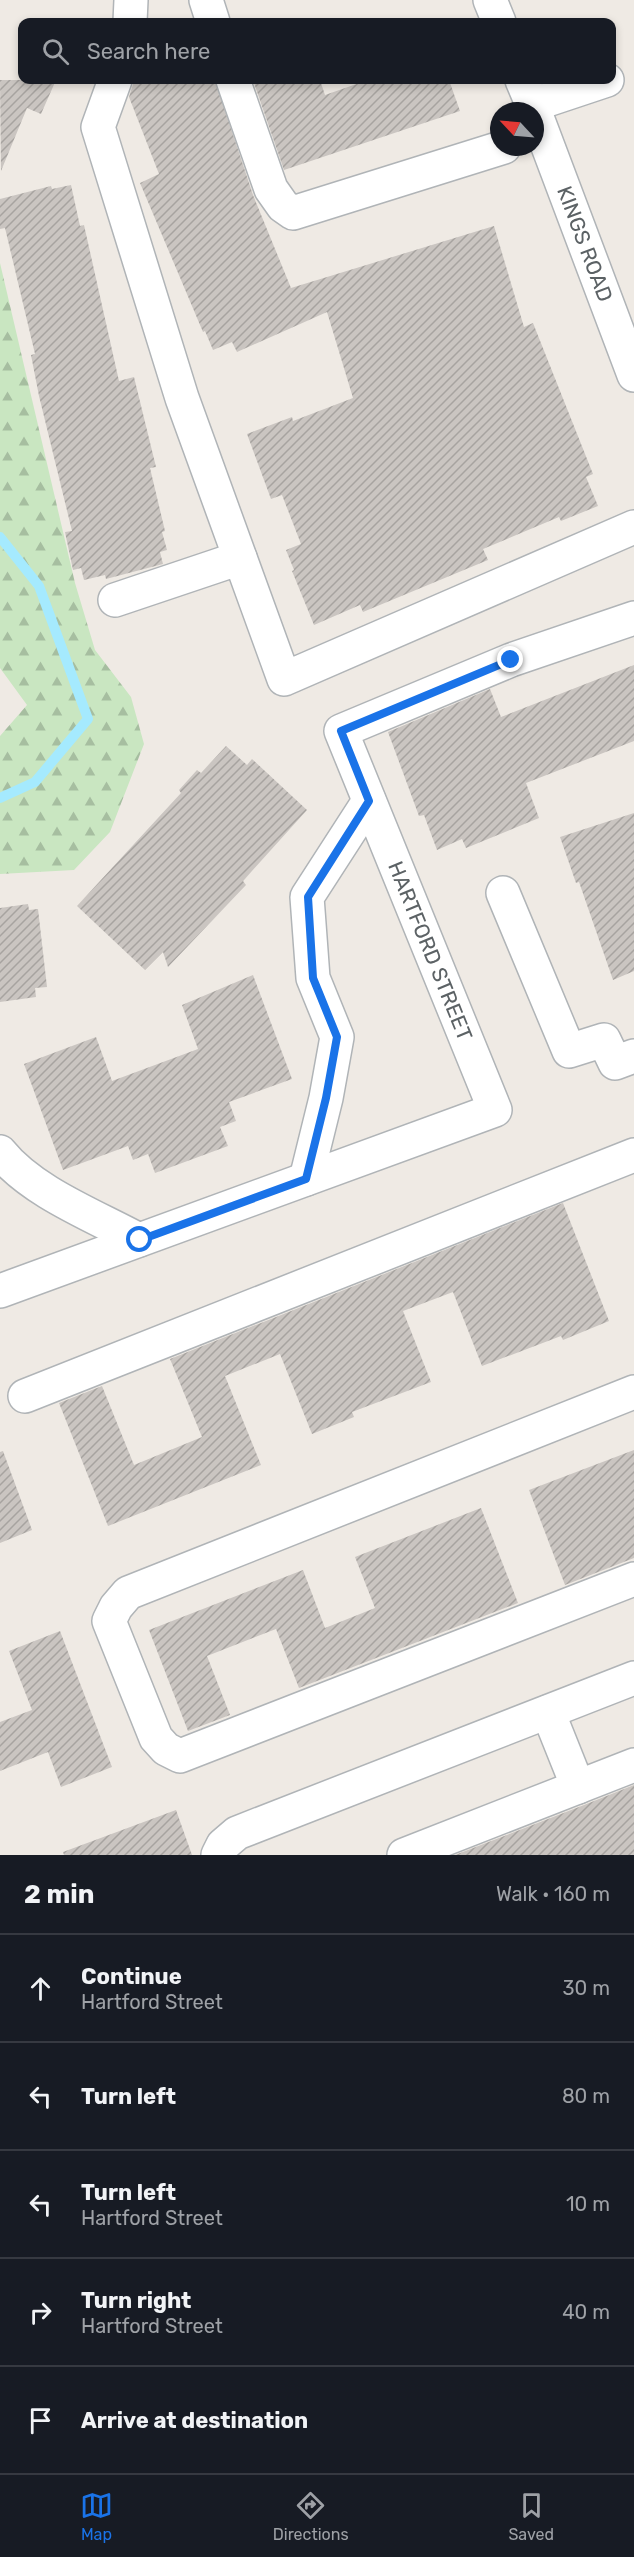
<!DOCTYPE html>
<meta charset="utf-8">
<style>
:root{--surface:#171b24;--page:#242831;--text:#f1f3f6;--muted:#9ea1a6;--line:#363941;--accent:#1a73e8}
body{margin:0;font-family:Rubik,sans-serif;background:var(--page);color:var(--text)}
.compass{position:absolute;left:490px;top:102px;width:54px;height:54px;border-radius:50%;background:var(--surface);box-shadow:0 3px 9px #0003;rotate:296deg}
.stop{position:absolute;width:18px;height:18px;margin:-14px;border:4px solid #1a73e8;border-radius:50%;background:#fff}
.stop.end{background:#1a73e8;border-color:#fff;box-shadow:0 2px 6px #0008}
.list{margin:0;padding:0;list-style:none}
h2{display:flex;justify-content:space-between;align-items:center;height:78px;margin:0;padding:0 24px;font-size:26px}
h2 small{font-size:20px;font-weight:400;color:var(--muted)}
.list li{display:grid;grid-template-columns:39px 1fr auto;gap:18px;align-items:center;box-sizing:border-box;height:108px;padding:0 24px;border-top:2px solid var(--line)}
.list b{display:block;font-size:22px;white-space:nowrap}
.list p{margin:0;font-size:20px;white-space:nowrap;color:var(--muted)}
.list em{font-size:20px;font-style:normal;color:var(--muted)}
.icon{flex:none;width:33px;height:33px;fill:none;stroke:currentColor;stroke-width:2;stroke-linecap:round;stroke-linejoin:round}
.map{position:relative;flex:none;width:634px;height:1855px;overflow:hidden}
.search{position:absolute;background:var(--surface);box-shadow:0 3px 9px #0003;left:18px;right:18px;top:18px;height:66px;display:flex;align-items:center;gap:15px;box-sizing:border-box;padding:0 21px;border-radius:12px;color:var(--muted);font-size:22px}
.sheet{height:618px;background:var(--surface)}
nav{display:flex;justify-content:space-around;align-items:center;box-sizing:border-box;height:84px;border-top:2px solid var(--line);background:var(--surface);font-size:16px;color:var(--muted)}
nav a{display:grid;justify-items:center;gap:3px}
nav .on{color:var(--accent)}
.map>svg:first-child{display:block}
</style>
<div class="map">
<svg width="634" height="1855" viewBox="0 0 634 1855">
<defs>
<pattern id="forest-firs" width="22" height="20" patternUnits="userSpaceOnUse" patternTransform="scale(1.5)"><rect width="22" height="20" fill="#c9e6c1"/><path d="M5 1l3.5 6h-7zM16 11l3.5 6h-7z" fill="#a6bea0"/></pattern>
<pattern id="building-hatch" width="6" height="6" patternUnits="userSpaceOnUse" patternTransform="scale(1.5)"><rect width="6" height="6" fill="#cac5c1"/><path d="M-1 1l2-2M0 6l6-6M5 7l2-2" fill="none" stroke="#a7a3a0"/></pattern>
</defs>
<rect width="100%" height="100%" fill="#efeae4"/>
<polygon fill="url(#forest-firs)" points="0,263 75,583 95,650 131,697 144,744 110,832 74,870 0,874 0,736 27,705 0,668"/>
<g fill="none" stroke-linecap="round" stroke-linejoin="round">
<polyline stroke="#a5eafe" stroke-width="10" points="0,537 39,586 88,719 35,782 0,798"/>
</g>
<g fill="url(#building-hatch)">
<polygon points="0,80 56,80 41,114 27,108 1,171"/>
<polygon points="144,80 215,80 253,195 291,288 494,226 524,327 533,323 593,474 586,477 598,506 561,521 559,517 483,549 488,560 363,612 360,605 314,625 292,571 294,570 286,550 301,544 282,495 271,499 247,434 292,417 293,421 353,398 327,312 237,352 232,342 213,350 205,331 203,332 140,183 159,174 129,97 133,84"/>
<polygon points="253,80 320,80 325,95 368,80 449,80 460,111 284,170"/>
<polygon points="71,185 80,226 84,225 119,381 134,377 156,467 150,468 165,531 162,532 167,550 160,552 163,564 106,579 105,575 84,580 81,568 73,570 65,532 72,531 39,396 31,355 35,354 5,228 0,229 0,199 51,186 52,189"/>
<polygon points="634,665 634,741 526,783 539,818 466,848 462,839 437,850 424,815 419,816 388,732 490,689 501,717"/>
<polygon points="226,746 247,765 252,759 307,810 243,881 246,885 168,967 163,952 145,970 77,906 181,793 179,790 197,770 201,773"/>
<polygon points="634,813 634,971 613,980 579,882 576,883 560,837"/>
<polygon points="28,904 29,910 38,909 47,987 35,988 36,997 0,1002 0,908"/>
<polygon points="253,975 292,1079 229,1102 236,1121 220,1127 228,1146 155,1173 148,1154 133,1160 128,1146 63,1170 24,1064 96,1037 112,1081 198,1049 182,1005"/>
<polygon points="563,1203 609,1321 563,1340 561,1336 482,1366 453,1292 403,1311 431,1382 352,1412 354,1417 312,1434 280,1354 225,1376 261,1465 108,1526 59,1403 102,1386 134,1465 202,1437 170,1359"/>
<polygon points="634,1450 634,1558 565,1585 529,1490"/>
<polygon points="3,1451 32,1530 0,1543 0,1452"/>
<polygon points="481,1508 518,1603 299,1688 276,1629 207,1656 230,1715 188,1731 149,1630 303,1570 325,1628 375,1608 355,1557"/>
<polygon points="60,1631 112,1767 61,1787 48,1752 0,1771 0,1722 32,1710 9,1651"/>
<polygon points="634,1785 634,1855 455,1855 584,1805"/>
<polygon points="176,1810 192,1855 64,1855 63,1852"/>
</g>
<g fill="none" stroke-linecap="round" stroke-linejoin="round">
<g stroke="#b0b4b7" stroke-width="36">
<g id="minor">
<polyline points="206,0 213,22"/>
<polyline points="490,0 499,22"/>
<polyline points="130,22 131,0"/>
<polyline points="115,80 98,127 182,398 284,679 634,527"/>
<polyline points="233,80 271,189 283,206 293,213 504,147"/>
<polyline points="522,80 535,111"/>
<polyline points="532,105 607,80"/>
<path id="s1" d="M535 112 634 375"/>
<polyline points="115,600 240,558"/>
<polyline points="503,893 569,1051 604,1040 615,1063 634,1056"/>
<path d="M0 1152C32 1192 95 1216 139 1240"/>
<polyline points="306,1179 326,1098 337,1037 313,978 307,897 369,801"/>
<polyline points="0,1291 495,1110 341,731 511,660 634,618"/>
<polyline points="634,1392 128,1593 116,1607 109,1621 156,1738 166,1749 180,1756 634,1579"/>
<polyline points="25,1396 634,1155"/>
<polyline points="548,1712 578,1787"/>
<polyline points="218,1855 223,1845 237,1833 634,1678"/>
<polyline points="404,1855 634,1765"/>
</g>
</g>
<use href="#minor" stroke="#fff" stroke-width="33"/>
</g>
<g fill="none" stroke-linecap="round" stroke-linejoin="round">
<polyline stroke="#1a73e8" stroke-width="8" points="140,1240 306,1179 326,1098 337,1037 313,978 308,897 369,801 341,731 511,660"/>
</g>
<g text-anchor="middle" stroke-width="4.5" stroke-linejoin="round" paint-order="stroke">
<g font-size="21" fill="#5c6265" stroke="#fff">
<text dy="7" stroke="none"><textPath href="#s1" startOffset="141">KINGS ROAD</textPath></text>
<text transform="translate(430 951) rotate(68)" y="7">HARTFORD STREET</text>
</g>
</g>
</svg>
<svg class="compass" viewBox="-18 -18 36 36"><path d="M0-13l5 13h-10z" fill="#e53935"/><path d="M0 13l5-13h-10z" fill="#9ea1a6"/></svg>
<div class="stop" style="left:140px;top:1240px"></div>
<div class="stop end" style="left:511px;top:660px"></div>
<div class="search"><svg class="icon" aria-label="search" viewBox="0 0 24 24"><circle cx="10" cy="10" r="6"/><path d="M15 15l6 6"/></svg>Search here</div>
</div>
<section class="sheet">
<h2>2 min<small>Walk · 160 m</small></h2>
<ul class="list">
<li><svg class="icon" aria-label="ahead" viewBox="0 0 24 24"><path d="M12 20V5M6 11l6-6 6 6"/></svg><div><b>Continue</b><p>Hartford Street</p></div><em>30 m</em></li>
<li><svg class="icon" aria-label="left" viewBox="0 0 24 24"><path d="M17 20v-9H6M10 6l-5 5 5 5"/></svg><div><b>Turn left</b></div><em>80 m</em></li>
<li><svg class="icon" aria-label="left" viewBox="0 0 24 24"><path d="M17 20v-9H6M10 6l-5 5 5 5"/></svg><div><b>Turn left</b><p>Hartford Street</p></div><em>10 m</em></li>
<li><svg class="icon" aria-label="right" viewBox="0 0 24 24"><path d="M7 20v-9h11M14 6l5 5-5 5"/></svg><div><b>Turn right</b><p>Hartford Street</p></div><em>40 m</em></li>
<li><svg class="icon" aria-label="arrive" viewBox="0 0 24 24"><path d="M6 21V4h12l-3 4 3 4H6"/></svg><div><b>Arrive at destination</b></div></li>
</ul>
</section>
<nav>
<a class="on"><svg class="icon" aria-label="map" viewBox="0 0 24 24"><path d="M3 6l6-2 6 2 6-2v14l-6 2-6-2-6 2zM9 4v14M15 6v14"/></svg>Map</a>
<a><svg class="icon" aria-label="directions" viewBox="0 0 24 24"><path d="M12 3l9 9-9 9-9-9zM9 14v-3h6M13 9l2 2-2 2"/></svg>Directions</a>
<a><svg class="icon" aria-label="saved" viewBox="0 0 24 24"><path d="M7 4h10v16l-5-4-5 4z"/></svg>Saved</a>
</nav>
